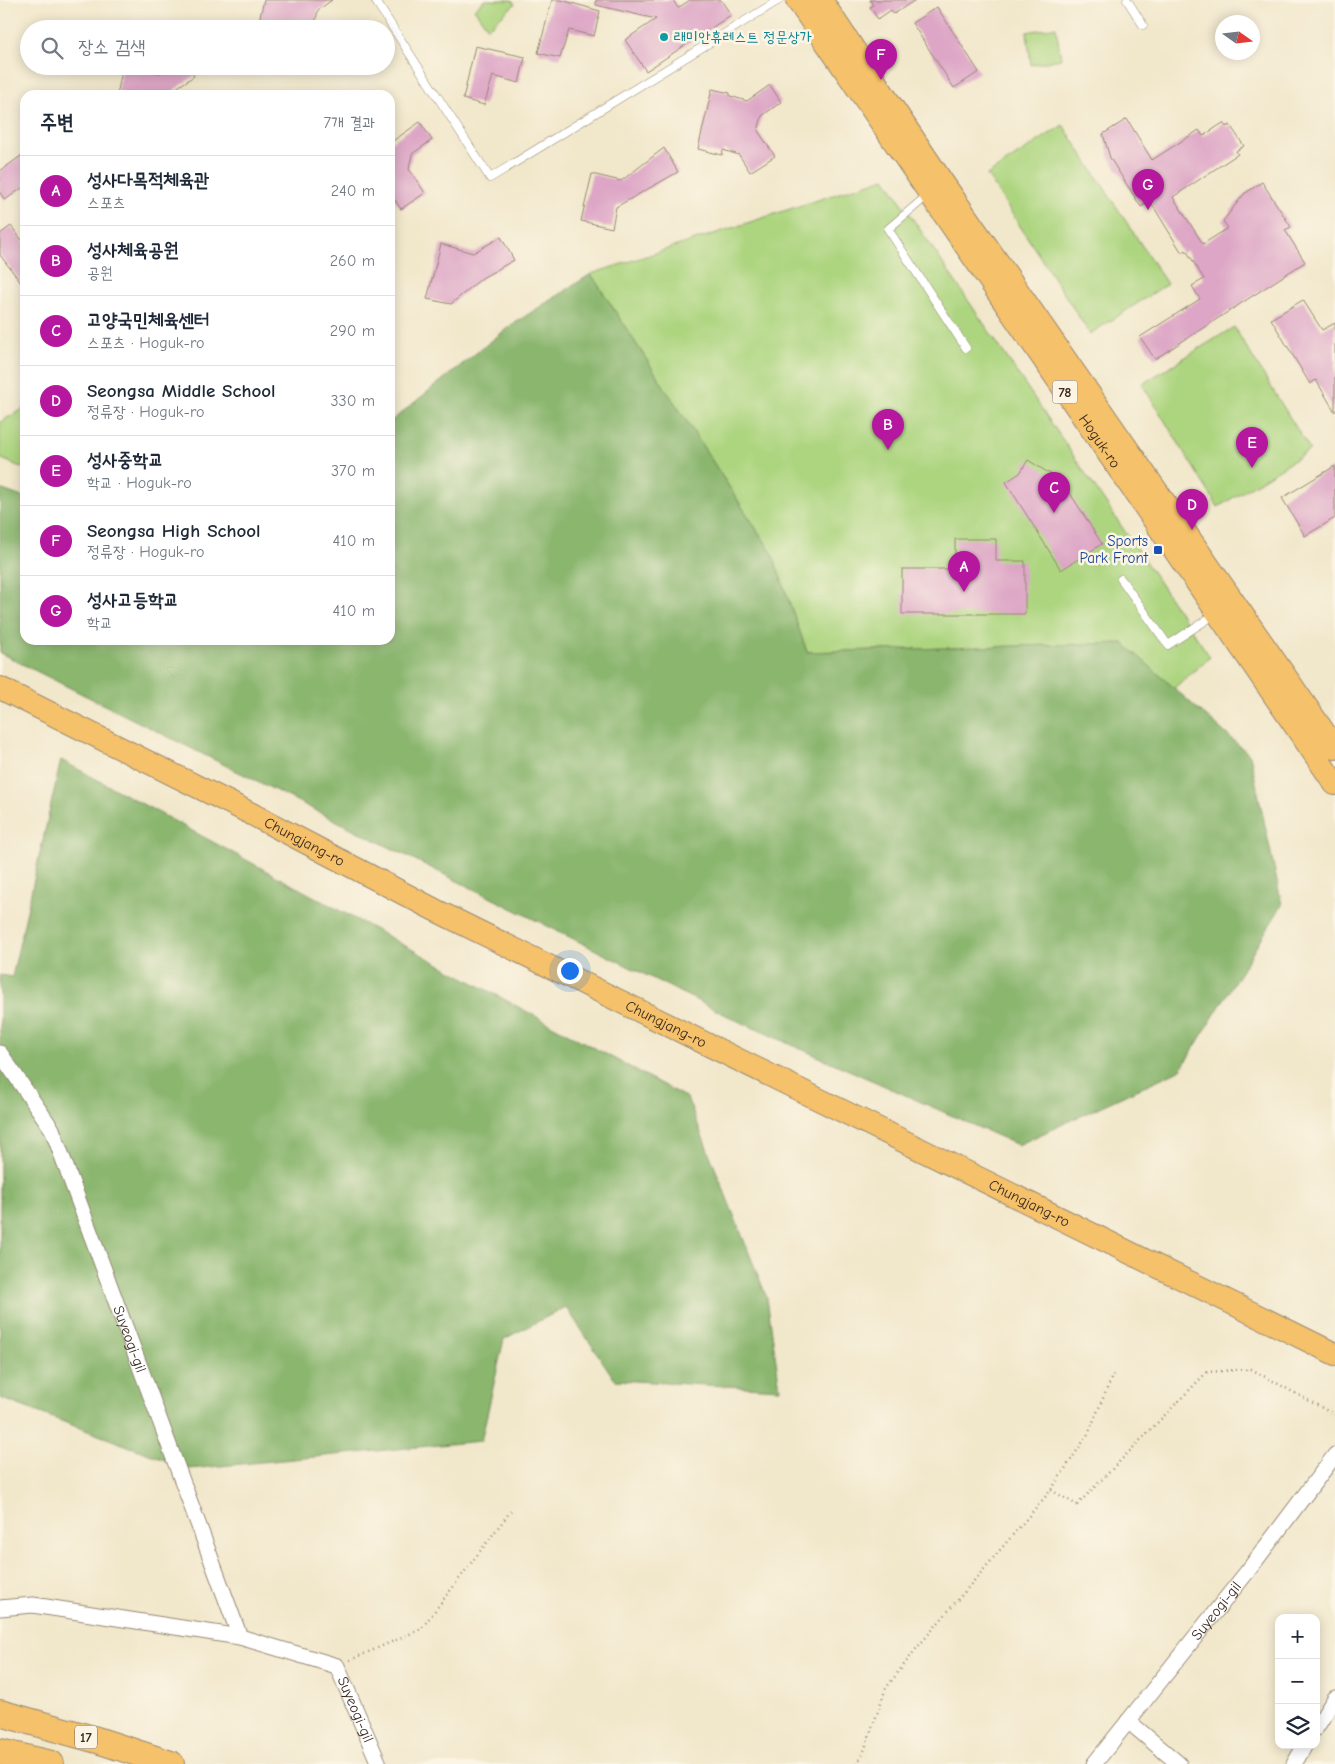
<!DOCTYPE html>
<html lang="ko">
<meta charset="utf-8">
<style>
:root{--surface:#fff;--page:#f6f6f7;--text:#1f2937;--muted:#747a83;--line:#e0e1e3;--accent:#b5179e}
body{margin:0;font-family:"Comic Neue","Poor Story",sans-serif;background:var(--page);color:var(--text)}
.controls{position:absolute;right:15px;bottom:15px;display:grid;overflow:hidden;border-radius:10px;box-shadow:0 2px 12px #0003}
.controls button{width:45px;height:45px;display:grid;place-items:center;padding:0;border:0;border-bottom:1px solid var(--line);background:var(--surface);color:var(--text);font:25px sans-serif}
.compass{position:absolute;left:1215px;top:15px;width:45px;height:45px;border-radius:50%;background:var(--surface);box-shadow:0 2px 12px #0003;rotate:104deg}
.you{position:absolute;left:569px;top:970px;width:18px;height:18px;margin:-12px;border:4px solid #fff;border-radius:50%;background:#1a73e8;box-shadow:0 0 0 8px #1a73e833}
.badge{display:grid;place-items:center;width:32px;height:32px;border-radius:50%;background:var(--accent);color:#fff;font-size:16px;font-weight:700}
.pin{position:absolute;translate:-50% -41px;filter:drop-shadow(0 1px 2px #0008)}
.pin::after{content:'';position:absolute;top:26px;width:18px;height:15px;background:inherit;clip-path:polygon(0 0,100% 0,50% 100%)}
.list{margin:0;padding:0;list-style:none}
h2{display:flex;justify-content:space-between;align-items:center;height:65px;margin:0;padding:0 20px;font-size:21px}
h2 small{font-size:16px;font-weight:400;color:var(--muted)}
.list li{display:grid;grid-template-columns:32px 1fr auto;gap:15px;align-items:center;box-sizing:border-box;height:70px;padding:0 20px;border-top:1px solid var(--line)}
.list b{display:block;font-size:19px;white-space:nowrap}
.list p{margin:0;font-size:16px;white-space:nowrap;color:var(--muted)}
.list em{font-size:16px;font-style:normal;color:var(--muted)}
.icon{flex:none;width:28px;height:28px;fill:none;stroke:currentColor;stroke-width:2;stroke-linecap:round;stroke-linejoin:round}
.map{position:relative;flex:none;width:1335px;height:1764px;overflow:hidden}
.search{position:absolute;background:var(--surface);box-shadow:0 2px 12px #0003;left:20px;top:20px;width:375px;height:55px;display:flex;align-items:center;gap:12px;box-sizing:border-box;padding:0 18px;border-radius:28px;color:var(--muted);font-size:19px}
.panel{position:absolute;background:var(--surface);box-shadow:0 2px 12px #0003;left:20px;top:90px;width:375px;height:555px;border-radius:15px}
.map>svg:first-child{display:block}
</style>
<div class="map">
<svg width="1335" height="1764" viewBox="0 0 1335 1764">
<rect width="100%" height="100%" fill="#fcf5e5"/>
<filter id="ink" filterUnits="userSpaceOnUse"><feTurbulence type="fractalNoise" baseFrequency=".02" numOctaves="2"/><feDisplacementMap in="SourceGraphic" scale="10" xChannelSelector="R" yChannelSelector="G"/><feConvolveMatrix kernelMatrix="1 2 1 2 8 2 1 2 1" color-interpolation-filters="sRGB"/></filter>
<filter id="wash" filterUnits="userSpaceOnUse"><feTurbulence type="fractalNoise" baseFrequency=".0096" numOctaves="4" result="noise"/><feDisplacementMap in="SourceGraphic" scale="20" xChannelSelector="R" yChannelSelector="G"/><feGaussianBlur stdDeviation="1.12" result="paint"/><feColorMatrix in="noise" values="0 0 0 0 0 0 0 0 0 0 0 0 0 0 0 0 0 1.4 0 .05"/><feComposite in="paint" operator="in"/></filter>
<g filter="url(#wash)">
<rect width="100%" height="100%" fill="#f1e7cb"/>
<g fill="#add580" stroke="#74804f">
<polygon points="485,0 512,0 515,4 488,28 474,9"/>
<polygon points="1056,27 1061,59 1031,65 1027,32"/>
<polygon points="1063,125 1167,284 1090,334 987,175"/>
<polygon points="885,178 1210,657 1174,688 1123,643 807,652 772,553 591,274"/>
<polygon points="1234,327 1310,450 1218,507 1142,384"/>
<polygon points="25,408 25,469 0,458 0,422"/>
</g>
<g fill="#8ab66e" stroke="#627046">
<polygon points="591,274 772,553 807,652 1123,643 1250,755 1282,905 1181,1069 1018,1145 738,1021 0,653 0,489 25,498 25,640 390,640 390,422 510,326"/>
<polygon points="61,760 687,1098 767,1298 780,1389 615,1380 566,1307 504,1339 481,1441 189,1469 0,1398 0,975 12,977"/>
</g>
<g id="blocks">
<g fill="#dda6c6">
<polygon points="264,0 332,0 318,10 314,29 257,29"/>
<polygon points="552,0 561,0 600,11 594,36 569,30 560,58 538,53"/>
<polygon points="596,0 673,0 678,8 690,0 721,0 731,15 646,71 625,40 656,19 596,5"/>
<polygon points="870,0 915,0 894,14 891,10 878,19 870,7 873,5"/>
<polygon points="937,7 979,72 954,88 912,23"/>
<polygon points="475,46 525,57 519,83 493,76 484,105 463,99"/>
<polygon points="123,66 143,66 142,69 160,73 170,66 188,66 194,76 175,89 173,95 117,95"/>
<polygon points="770,85 781,102 762,116 758,131 775,156 750,172 739,155 723,150 722,155 698,149 712,89 730,93 730,96 747,101"/>
<polygon points="1127,119 1152,160 1199,130 1203,136 1223,123 1226,127 1230,125 1244,146 1236,151 1238,154 1173,197 1203,244 1228,228 1223,221 1244,194 1262,182 1291,227 1285,230 1305,262 1155,359 1140,337 1200,299 1192,286 1204,279 1186,250 1182,253 1150,201 1141,207 1110,158 1103,134"/>
<polygon points="420,122 432,140 412,154 409,169 425,193 401,209 390,193 390,143"/>
<polygon points="664,148 678,172 616,207 612,228 581,221 592,174 621,181"/>
<polygon points="25,153 25,186 5,200 0,193 0,171"/>
<polygon points="11,226 25,244 25,288 0,255 0,234"/>
<polygon points="501,237 514,260 482,278 451,304 427,299 441,244 473,253"/>
<polygon points="1303,300 1322,330 1335,323 1335,412 1316,380 1310,384 1271,319"/>
<polygon points="1028,460 1055,477 1058,474 1102,544 1061,570 1006,482 1020,473"/>
<polygon points="1335,466 1335,518 1305,536 1282,498"/>
<polygon points="955,539 996,539 996,561 1025,561 1025,614 902,614 902,569 955,569"/>
</g>
</g>
</g>
<g filter="url(#ink)">
<use href="#blocks" fill-opacity="0" stroke="#968874" stroke-width="1"/>
<g fill="none" stroke-linecap="round" stroke-linejoin="round">
<g stroke="#968874" stroke-width="9">
<g id="service">
<polyline points="375,0 490,178 779,0"/>
<polyline points="1127,0 1143,25"/>
<polyline points="928,195 888,229 966,348"/>
<polyline points="1121,579 1168,645 1217,613"/>
</g>
</g>
<g stroke="#968874" stroke-width="17">
<g id="minor">
<path id="s1" d="M0 1053 52 1129 240 1637"/>
<path id="s2" d="M0 1608 33 1605 240 1637 337 1666 379 1764"/>
<polyline points="1128,1721 1179,1764"/>
<polyline points="1316,1728 1335,1698"/>
<path id="s3" d="M1094 1764 1247 1572 1335 1455"/>
<polyline points="1294,1764 1305,1745"/>
</g>
</g>
<g stroke="#968874" stroke-width="24">
<g id="primary">
<path id="s4" d="M797 0 1335 784"/>
<polyline points="821,0 943,183 1335,748"/>
<path id="s5" d="M0 688 242 809 435 910 1335 1354"/>
</g>
</g>
<g stroke="#968874" stroke-width="28">
<g id="motorway">
<polyline points="0,1713 97,1740 171,1764"/>
<polyline points="0,1752 51,1764"/>
</g>
</g>
<g stroke="#968874" stroke-width="2.5" stroke-dasharray="1 4" stroke-linecap="butt">
<polyline points="1051,1490 1077,1505 1207,1372 1251,1369 1335,1415"/>
<polyline points="350,1660 421,1629 513,1508"/>
<polyline points="857,1764 864,1751 886,1688 916,1649 1051,1490 1088,1434 1114,1372"/>
</g>
<use href="#service" stroke="#fff" stroke-width="8"/>
<use href="#minor" stroke="#fff" stroke-width="15"/>
<use href="#primary" stroke="#f5c16b" stroke-width="22"/>
<use href="#motorway" stroke="#f5c16b" stroke-width="26"/>
</g>
</g>
<circle fill="#0f9aa8" stroke="#fcf5e5" stroke-width="2" cx="664" cy="37" r="5"/>
<rect fill="#1a4fb4" stroke="#fcf5e5" stroke-width="2" x="1153" y="545" width="10" height="10" rx="2.5"/>
<g text-anchor="middle" stroke-width="5" stroke-linejoin="round" paint-order="stroke">
<g fill="#fcf5e5" stroke="#75675a" stroke-width="1">
<rect x="1052.5" y="380.5" width="25" height="23" rx="4"/>
<rect x="75" y="1725.5" width="22" height="23" rx="4"/>
</g>
<g font-size="14" font-weight="bold" fill="#3b2a1e">
<text x="1065" y="397">78</text>
<text x="86" y="1742">17</text>
</g>
<g font-size="15" fill="#0d838f" stroke="#fcf5e5" text-anchor="start">
<text x="674" y="42">래미안휴레스트 정문상가</text>
</g>
<g font-size="15" fill="#3b2a1e" stroke="#fcf5e5">
<text dy="5" stroke="none"><textPath href="#s4" startOffset="535">Hoguk-ro</textPath></text>
<text dy="5" stroke="none"><textPath href="#s5" startOffset="341">Chungjang-ro</textPath></text>
<text dy="5" stroke="none"><textPath href="#s5" startOffset="746">Chungjang-ro</textPath></text>
<text dy="5" stroke="none"><textPath href="#s5" startOffset="1151">Chungjang-ro</textPath></text>
<text dy="5" stroke="none"><textPath href="#s1" startOffset="316">Suyeogi-gil</textPath></text>
<text dy="5" stroke="none"><textPath href="#s3" startOffset="196">Suyeogi-gil</textPath></text>
<text dy="5" stroke="none"><textPath href="#s2" startOffset="391">Suyeogi-gil</textPath></text>
</g>
<g font-size="15" fill="#164399" stroke="#fcf5e5" text-anchor="end">
<text x="1148" y="546">Sports<tspan x="1148" dy="17">Park Front</tspan></text>
</g>
</g>
</svg>
<div class="controls">
<button>+</button>
<button>−</button>
<button><svg class="icon" aria-label="layers" viewBox="0 0 24 24"><path d="M12 4l9 5-9 5-9-5zM3 14l9 5 9-5"/></svg></button>
</div>
<svg class="compass" viewBox="-18 -18 36 36"><path d="M0-13l5 13h-10z" fill="#e53935"/><path d="M0 13l5-13h-10z" fill="#747a83"/></svg>
<div class="you"></div>
<div class="pin badge" style="left:964px;top:592px">A</div>
<div class="pin badge" style="left:888px;top:450px">B</div>
<div class="pin badge" style="left:1054px;top:513px">C</div>
<div class="pin badge" style="left:1192px;top:530px">D</div>
<div class="pin badge" style="left:1252px;top:468px">E</div>
<div class="pin badge" style="left:881px;top:80px">F</div>
<div class="pin badge" style="left:1148px;top:210px">G</div>
<div class="search"><svg class="icon" aria-label="search" viewBox="0 0 24 24"><circle cx="10" cy="10" r="6"/><path d="M15 15l6 6"/></svg>장소 검색</div>
<section class="panel">
<h2>주변<small>7개 결과</small></h2>
<ul class="list">
<li><span class="badge">A</span><div><b>성사다목적체육관</b><p>스포츠</p></div><em>240 m</em></li>
<li><span class="badge">B</span><div><b>성사체육공원</b><p>공원</p></div><em>260 m</em></li>
<li><span class="badge">C</span><div><b>고양국민체육센터</b><p>스포츠 · Hoguk-ro</p></div><em>290 m</em></li>
<li><span class="badge">D</span><div><b>Seongsa Middle School</b><p>정류장 · Hoguk-ro</p></div><em>330 m</em></li>
<li><span class="badge">E</span><div><b>성사중학교</b><p>학교 · Hoguk-ro</p></div><em>370 m</em></li>
<li><span class="badge">F</span><div><b>Seongsa High School</b><p>정류장 · Hoguk-ro</p></div><em>410 m</em></li>
<li><span class="badge">G</span><div><b>성사고등학교</b><p>학교</p></div><em>410 m</em></li>
</ul>
</section>
</div>
